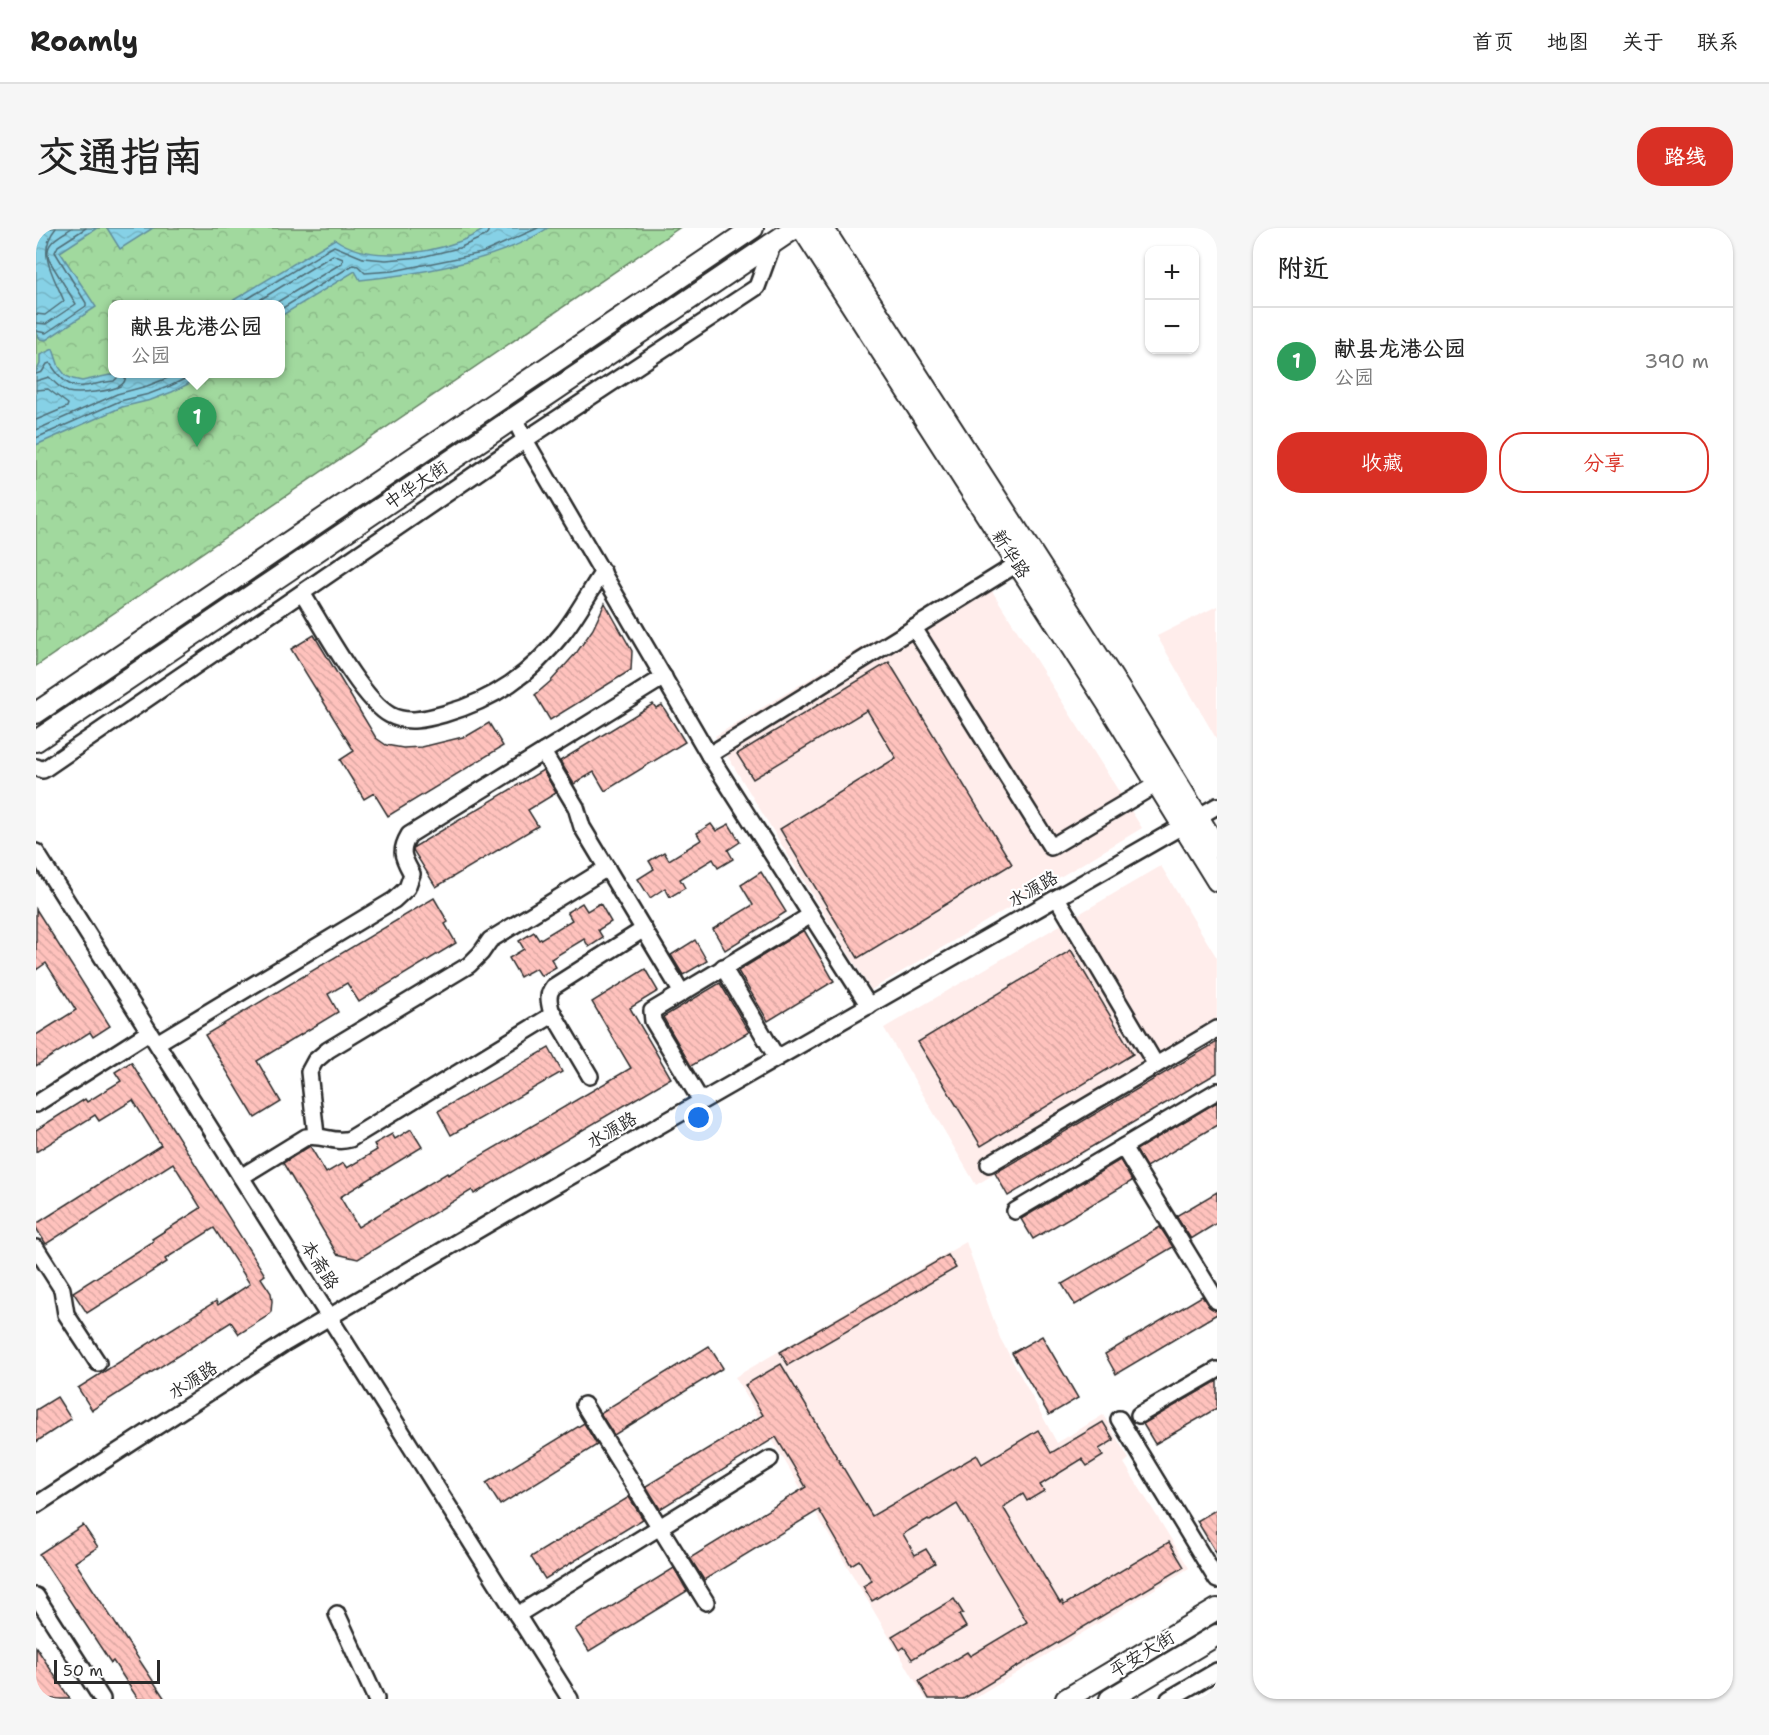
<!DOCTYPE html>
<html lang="zh">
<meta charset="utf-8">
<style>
:root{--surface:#fff;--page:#f6f6f6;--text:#222;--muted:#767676;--line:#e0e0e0;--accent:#d93025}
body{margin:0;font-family:"Shantell Sans","LXGW WenKai TC",sans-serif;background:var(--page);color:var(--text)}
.controls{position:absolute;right:18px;top:18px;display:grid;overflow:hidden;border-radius:12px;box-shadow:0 2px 4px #0004}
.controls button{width:54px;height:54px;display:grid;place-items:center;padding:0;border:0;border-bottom:2px solid var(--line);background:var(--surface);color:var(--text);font:30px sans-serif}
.scale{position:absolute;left:18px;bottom:15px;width:106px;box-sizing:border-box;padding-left:6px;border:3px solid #2b2b2b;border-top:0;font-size:16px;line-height:21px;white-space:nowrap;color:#2b2b2b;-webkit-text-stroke:4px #fff;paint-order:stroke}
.you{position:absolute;left:663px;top:890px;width:21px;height:21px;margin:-15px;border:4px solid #fff;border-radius:50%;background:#1a73e8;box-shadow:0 0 0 9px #1a73e833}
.badge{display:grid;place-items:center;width:39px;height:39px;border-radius:50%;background:var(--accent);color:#fff;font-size:20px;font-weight:700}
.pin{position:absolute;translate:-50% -50px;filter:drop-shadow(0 2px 3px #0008)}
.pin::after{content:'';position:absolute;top:32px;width:21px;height:18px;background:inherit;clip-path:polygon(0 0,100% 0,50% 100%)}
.popup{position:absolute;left:72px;top:72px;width:177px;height:78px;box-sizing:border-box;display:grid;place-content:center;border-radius:12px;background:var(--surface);filter:drop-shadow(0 2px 4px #0005);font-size:20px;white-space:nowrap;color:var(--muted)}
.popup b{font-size:22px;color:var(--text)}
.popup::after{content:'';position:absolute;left:50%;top:100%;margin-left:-12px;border:12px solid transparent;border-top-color:var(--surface)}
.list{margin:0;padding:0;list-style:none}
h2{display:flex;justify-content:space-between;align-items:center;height:78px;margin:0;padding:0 24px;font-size:26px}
h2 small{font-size:20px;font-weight:400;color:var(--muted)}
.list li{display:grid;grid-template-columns:39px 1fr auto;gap:18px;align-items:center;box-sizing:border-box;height:108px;padding:0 24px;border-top:2px solid var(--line)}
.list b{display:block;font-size:22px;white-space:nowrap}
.list p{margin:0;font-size:20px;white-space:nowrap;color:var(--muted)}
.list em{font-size:20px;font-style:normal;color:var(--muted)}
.actions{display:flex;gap:12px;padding:18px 24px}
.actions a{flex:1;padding:14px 0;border:2px solid var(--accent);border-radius:24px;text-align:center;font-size:21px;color:var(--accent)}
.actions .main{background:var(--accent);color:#fff}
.map{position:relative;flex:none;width:1181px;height:1471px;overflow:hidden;border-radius:24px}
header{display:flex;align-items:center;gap:36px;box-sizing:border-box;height:84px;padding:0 30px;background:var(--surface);border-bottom:2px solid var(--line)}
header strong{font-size:28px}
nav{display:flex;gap:33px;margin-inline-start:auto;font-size:21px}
.intro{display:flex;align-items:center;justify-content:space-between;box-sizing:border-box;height:144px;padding:0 36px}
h1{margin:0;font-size:42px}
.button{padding:15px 27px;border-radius:24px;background:var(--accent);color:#fff;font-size:21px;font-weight:700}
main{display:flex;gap:36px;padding:0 36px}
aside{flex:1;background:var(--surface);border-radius:24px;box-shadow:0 2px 4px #0004}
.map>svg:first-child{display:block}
</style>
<header>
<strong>Roamly</strong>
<nav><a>首页</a><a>地图</a><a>关于</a><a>联系</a></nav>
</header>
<div class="intro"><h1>交通指南</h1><a class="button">路线</a></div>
<main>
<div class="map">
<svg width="1181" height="1471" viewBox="0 0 1181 1471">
<defs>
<pattern id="park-crowns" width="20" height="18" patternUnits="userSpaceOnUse" patternTransform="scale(1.5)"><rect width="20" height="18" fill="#a1d99e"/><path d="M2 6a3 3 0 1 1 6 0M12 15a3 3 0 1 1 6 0" fill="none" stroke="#8bba88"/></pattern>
<pattern id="water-waves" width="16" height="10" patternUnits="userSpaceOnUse" patternTransform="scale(1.5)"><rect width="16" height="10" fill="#86d1e6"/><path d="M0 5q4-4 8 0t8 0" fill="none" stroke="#74b4c5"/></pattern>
<pattern id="building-back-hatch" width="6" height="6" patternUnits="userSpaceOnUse" patternTransform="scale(1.5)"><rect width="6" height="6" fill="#ffc2bd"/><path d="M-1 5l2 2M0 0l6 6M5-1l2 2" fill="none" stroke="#dba7a3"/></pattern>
</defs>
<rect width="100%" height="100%" fill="#fff"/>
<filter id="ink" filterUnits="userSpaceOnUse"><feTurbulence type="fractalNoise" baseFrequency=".0167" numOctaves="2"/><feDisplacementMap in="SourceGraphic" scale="12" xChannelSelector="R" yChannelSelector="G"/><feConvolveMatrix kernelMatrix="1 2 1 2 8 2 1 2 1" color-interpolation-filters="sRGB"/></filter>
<g filter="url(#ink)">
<g fill="#ffedeb">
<polygon points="946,347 1106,600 835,762 679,508"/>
<polygon points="1181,378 1181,512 1121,408"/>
<polygon points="1125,638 1181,730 1181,812 940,957 848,800"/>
<polygon points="930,1014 964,1110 1021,1215 1067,1187 1093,1231 1088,1235 1153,1340 938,1471 890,1471 699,1149"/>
</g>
<path fill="url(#park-crowns)" stroke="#668264" stroke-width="1.5" fill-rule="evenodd" d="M0 0H643L0 438ZM77 76H245V146H77Z"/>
<g fill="url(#water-waves)" stroke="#628f9b" stroke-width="1.5">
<polygon points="0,0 61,0 24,24 60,79 10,112 4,111 0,103"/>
<polygon points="71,0 117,0 84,21"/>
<path d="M451 0H512C463 33 383 46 324 52L319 43 245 88V76H191L299 11C331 34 386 27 422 14 432 11 442 5 451 0Z"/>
<polygon points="17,121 23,139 30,148 37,151 46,153 74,147 99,148 114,146 172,146 136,164 115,172 86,179 0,217 0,144 4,136 4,127"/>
</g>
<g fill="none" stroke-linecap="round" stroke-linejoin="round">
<g stroke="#4f6d76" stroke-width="1.5">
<polyline points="203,76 298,18 327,30 350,32 385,29 423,20 449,8 452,4 452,0"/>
<polyline points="217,76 297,27 307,31 306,35 238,76"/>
<polyline points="245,81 317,37 322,38 329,45 357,43 446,25 502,0"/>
<path d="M0 86 9 87 28 73C17 46 0 24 20 0"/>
<path d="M0 95 10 96 40 76 13 32C7 14 24 8 36 0"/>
<polyline points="0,103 10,105 50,78 50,75 19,24 22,18 50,0"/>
<path d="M0 146 6 144 11 136 14 135C36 169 43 157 78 153L81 150 83 146"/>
<path d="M0 153 13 149C19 155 24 161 32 164 42 167 76 163 84 158 89 155 90 151 90 146"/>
<polyline points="0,162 12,161 32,176 31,179 0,192"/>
<polyline points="0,202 81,166 111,158 142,146"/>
<polyline points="0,210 84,173 113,166 134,158 159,146"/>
</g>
</g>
<g fill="url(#building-back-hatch)" stroke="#2b2b2b" stroke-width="1.5">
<polygon points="569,375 596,423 595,442 514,492 499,467 515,453 541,424 557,401"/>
<polygon points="278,407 340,510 350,517 367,520 386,519 431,508 453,495 467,518 352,588 338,565 328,571 304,532 318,523 255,421"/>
<polygon points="853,434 976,636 822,730 744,601 860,530 831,482 717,551 701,526"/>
<polygon points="617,476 620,480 626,477 649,514 569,563 558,544 538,556 524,533"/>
<polygon points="507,542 520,565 492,582 502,598 400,659 377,622 378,619"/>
<polygon points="675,596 680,603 693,596 704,614 692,622 697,631 682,640 677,631 644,651 649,660 634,669 629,660 614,670 602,651 618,641 613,633 628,624 633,632 665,612 661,605"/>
<polygon points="725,644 750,684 689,722 677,701 717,677 705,657"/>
<polygon points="398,670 412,694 409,696 420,715 323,774 311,755 292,766 302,784 221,833 245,874 219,890 169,807"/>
<polygon points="546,675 551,683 564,675 575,694 562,702 567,710 553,719 548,711 515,731 520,739 505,748 500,740 484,749 473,730 488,721 483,713 498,704 503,712 536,692 531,684"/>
<polygon points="0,681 74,798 57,809 54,804 0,838 0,807 40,782 10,735 0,742"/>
<polygon points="768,702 798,753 732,793 702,743"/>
<polygon points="659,712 671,733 647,747 635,727"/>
<polygon points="1035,722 1097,826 945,918 882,814"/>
<polygon points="609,741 622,763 594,780 635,850 438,966 436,962 322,1031 301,1026 247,935 274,918 290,945 307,935 311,940 341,922 338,916 356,906 359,911 375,901 386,919 304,969 322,999 411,945 412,947 595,840 556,774"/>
<polygon points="684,755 713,804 655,838 627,789"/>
<polygon points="1181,814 1181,845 972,968 959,945"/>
<polygon points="513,820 526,844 415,907 402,883"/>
<polygon points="95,834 229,1047 225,1050 235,1065 236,1073 235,1084 230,1089 203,1106 195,1094 56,1182 42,1160 180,1073 182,1077 214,1056 178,1000 129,1031 131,1034 51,1085 37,1064 118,1013 116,1011 165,980 137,935 10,1016 0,1000 0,996 125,917 97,872 63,893 59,887 0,924 0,902 49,871 51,874 85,853 79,844"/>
<polygon points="1181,874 1181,897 1110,939 1100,922"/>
<polygon points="1084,932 1096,953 997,1011 985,991"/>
<polygon points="1181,964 1181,995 1155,1011 1140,988"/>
<polygon points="1124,999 1137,1019 1039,1077 1026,1056"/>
<polygon points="912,1027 920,1040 752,1137 744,1124"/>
<polygon points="1166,1068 1173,1079 1181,1083 1181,1086 1080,1146 1069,1126"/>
<polygon points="1006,1108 1042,1170 1013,1187 976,1125"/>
<polygon points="673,1118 687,1140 578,1207 564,1185"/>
<polygon points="745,1136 836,1288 941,1227 946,1236 1002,1202 1015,1225 1067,1194 1078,1212 1063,1221 1067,1228 1051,1238 1046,1231 1004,1257 1008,1263 991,1273 987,1266 967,1279 1024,1375 1026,1373 1028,1377 1133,1314 1148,1339 927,1471 893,1471 883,1453 931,1424 934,1428 991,1394 921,1276 894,1293 892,1291 867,1306 879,1327 890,1321 899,1335 836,1373 827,1358 836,1353 823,1332 815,1337 783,1282 668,1352 654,1330 770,1259 740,1209 624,1281 610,1258 727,1187 709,1157"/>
<polygon points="1181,1153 1181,1180 1119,1216 1107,1196"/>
<polygon points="21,1169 35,1191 0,1214 0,1182"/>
<polygon points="548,1195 561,1217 464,1277 450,1255"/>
<polygon points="593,1269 607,1291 509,1351 495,1329"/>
<polygon points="1181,1281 1181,1326 1161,1293"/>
<polygon points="47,1297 62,1319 39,1334 129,1471 102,1471 77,1433 75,1435 3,1326"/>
<polygon points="638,1340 651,1363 553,1423 539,1401"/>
<polygon points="918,1371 927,1385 923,1387 930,1399 876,1431 868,1419 864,1422 856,1408"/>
<polygon points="0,1419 34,1471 0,1471"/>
</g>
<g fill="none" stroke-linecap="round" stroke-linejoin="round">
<g stroke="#2b2b2b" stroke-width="20">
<g id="minor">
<polyline points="478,190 489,212 673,527 833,778"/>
<path d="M266 365C285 395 326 472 354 487 371 496 390 491 408 486 458 472 495 446 527 405 542 386 553 364 567 344"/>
<polyline points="878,400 1015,619 1121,556"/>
<polyline points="507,524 540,579 546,599 646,765"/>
<polyline points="673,527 981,336"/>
<polyline points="0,539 7,542 489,212 721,59 737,15"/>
<polyline points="0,624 534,1471"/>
<polyline points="1021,670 1120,837"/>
<polyline points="687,739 741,830"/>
<path d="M121 815 358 672 371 660 376 646C367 629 363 624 373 607L628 449"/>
<path d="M554 848 515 782C513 773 511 767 517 759L608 701"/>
<polyline points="665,873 617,793 616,783 775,687"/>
<polyline points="0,876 113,804"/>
<polyline points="280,907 273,844 279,833 292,822 433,737 445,725 454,712 571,640"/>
<polyline points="1087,919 1181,1073"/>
<polyline points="953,936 1181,801"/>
<path d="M205 949 270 909C288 906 297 916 314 911L518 786"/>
<polyline points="979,983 1181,863"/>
<polyline points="0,1020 26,1061 30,1086 62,1135"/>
<polyline points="548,1177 670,1374"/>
<polyline points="1103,1187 1181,1142"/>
<polyline points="1083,1191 1181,1352"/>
<polyline points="0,1277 249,1115 474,983 1181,578"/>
<polyline points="0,1368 66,1471"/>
<polyline points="301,1386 340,1471"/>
<polyline points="481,1387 734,1231"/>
<polyline points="1133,1471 1181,1443"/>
</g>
</g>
<g stroke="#2b2b2b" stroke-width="24">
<g id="major">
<polyline points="766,0 1073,478 1181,653"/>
<polyline points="787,0 1088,468 1181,620"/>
<polyline points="0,485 717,0"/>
<polyline points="0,513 759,0"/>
<polyline points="1030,1471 1181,1381"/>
<polyline points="1074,1471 1181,1407"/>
</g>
</g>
<use href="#minor" stroke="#fff" stroke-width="15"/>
<use href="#major" stroke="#fff" stroke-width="20"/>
</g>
</g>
<g text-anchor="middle" stroke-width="4.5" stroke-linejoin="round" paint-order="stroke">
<g font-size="18" fill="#2b2b2b" stroke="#fff">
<text transform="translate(380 257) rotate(-34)" y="6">中华大街</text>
<text transform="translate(975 326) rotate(57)" y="6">新华路</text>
<text transform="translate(997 661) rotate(-30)" y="6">水源路</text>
<text transform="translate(576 902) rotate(-30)" y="6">水源路</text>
<text transform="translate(284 1037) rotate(58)" y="6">本斋路</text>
<text transform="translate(157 1152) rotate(-33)" y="6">水源路</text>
<text transform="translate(1106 1426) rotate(-31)" y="6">平安大街</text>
</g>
</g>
</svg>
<div class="controls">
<button>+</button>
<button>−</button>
</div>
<div class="scale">50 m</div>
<div class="you"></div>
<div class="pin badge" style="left:161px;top:219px;background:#2e9e5b">1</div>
<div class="popup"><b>献县龙港公园</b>公园</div>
</div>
<aside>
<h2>附近<small></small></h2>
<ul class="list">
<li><span class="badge" style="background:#2e9e5b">1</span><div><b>献县龙港公园</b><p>公园</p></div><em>390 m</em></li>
</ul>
<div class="actions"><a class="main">收藏</a><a>分享</a></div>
</aside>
</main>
